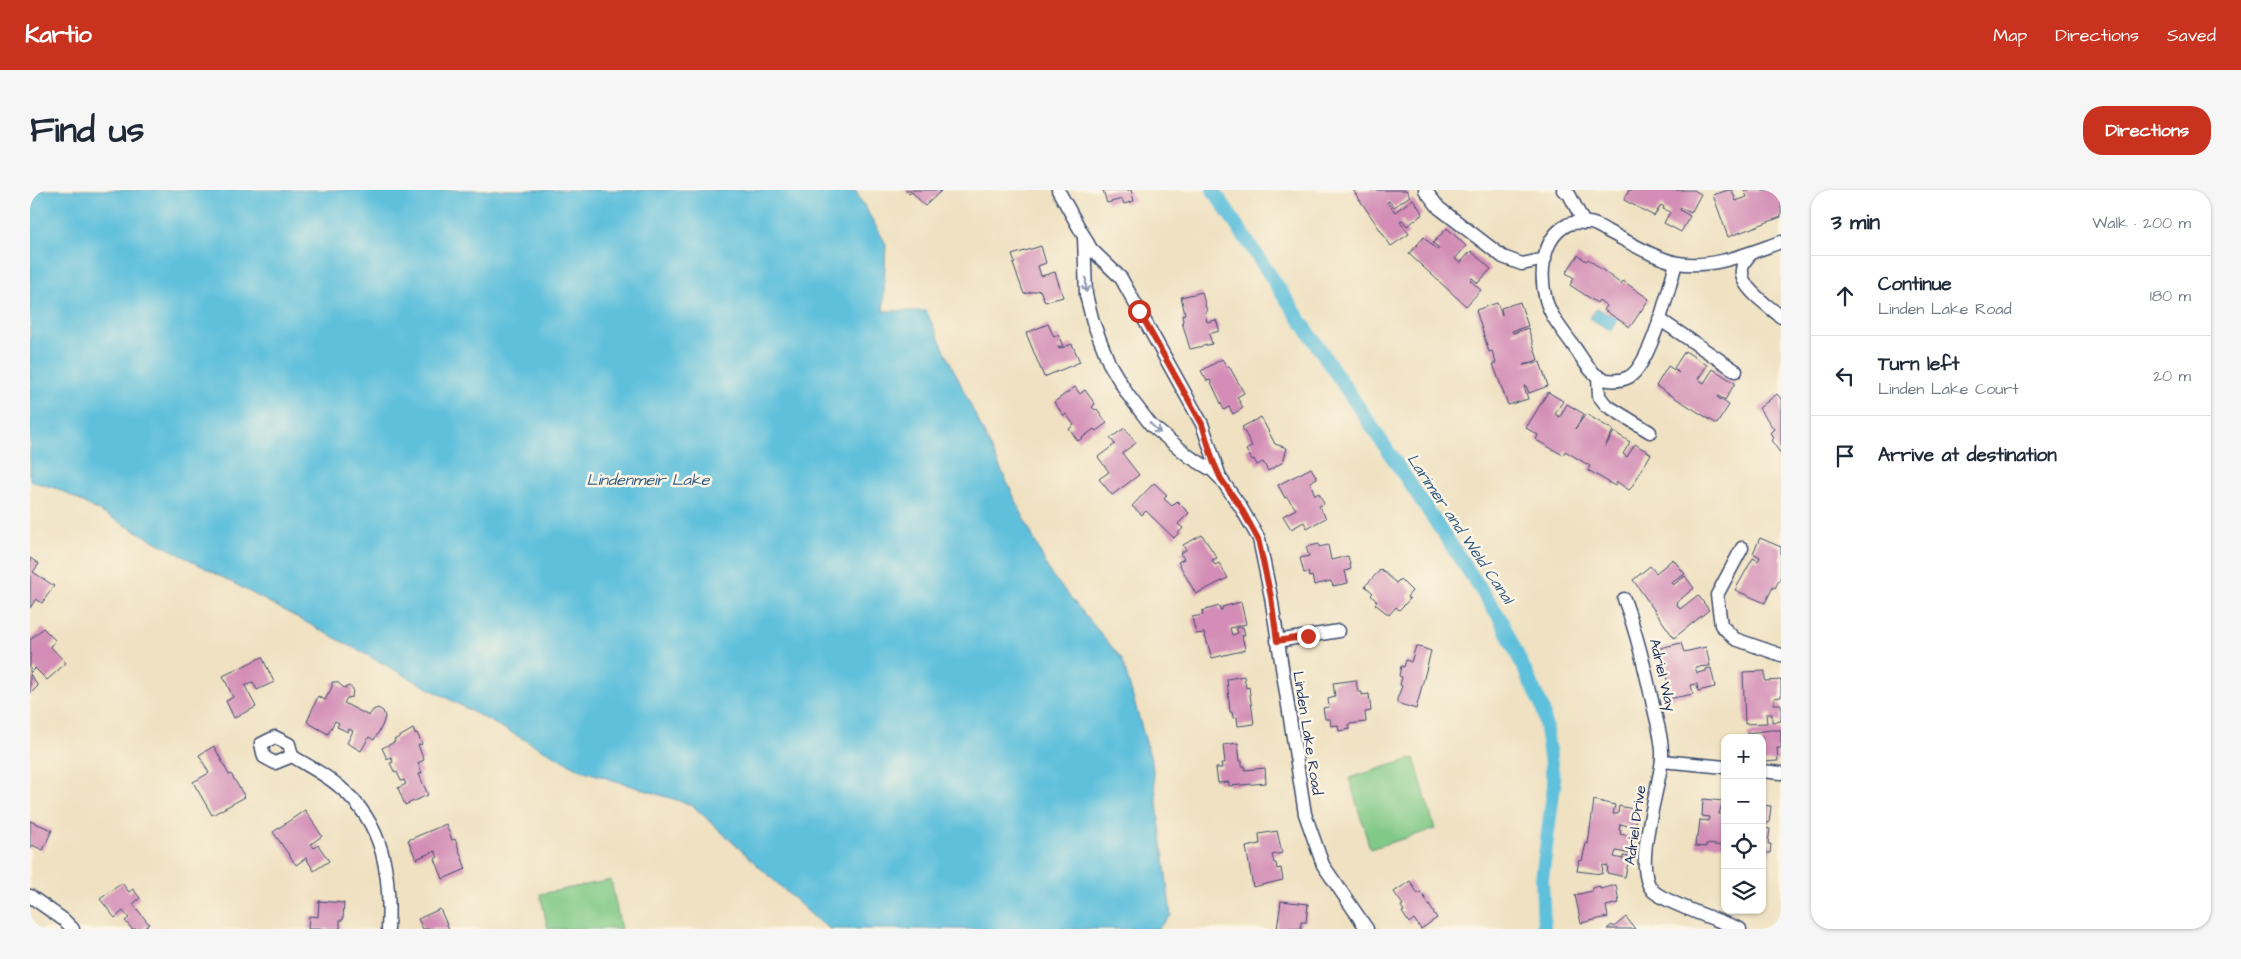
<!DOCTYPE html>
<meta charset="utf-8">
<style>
:root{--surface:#fff;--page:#f6f6f7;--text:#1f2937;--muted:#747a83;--line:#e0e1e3;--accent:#c8321e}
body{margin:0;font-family:"Architects Daughter",sans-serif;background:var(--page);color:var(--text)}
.controls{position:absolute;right:15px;bottom:15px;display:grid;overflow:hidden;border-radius:10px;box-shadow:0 1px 4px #0004}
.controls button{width:45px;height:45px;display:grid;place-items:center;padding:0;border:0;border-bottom:1px solid var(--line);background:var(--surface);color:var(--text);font:25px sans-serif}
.stop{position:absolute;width:15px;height:15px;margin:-11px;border:4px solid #c8321e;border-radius:50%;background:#fff}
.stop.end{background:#c8321e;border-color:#fff;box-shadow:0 1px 5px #0008}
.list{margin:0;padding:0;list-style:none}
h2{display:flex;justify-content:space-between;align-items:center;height:65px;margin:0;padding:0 20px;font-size:21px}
h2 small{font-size:16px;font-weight:400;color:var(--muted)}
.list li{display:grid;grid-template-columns:32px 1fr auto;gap:15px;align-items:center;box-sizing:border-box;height:80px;padding:0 20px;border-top:1px solid var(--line)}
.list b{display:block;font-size:19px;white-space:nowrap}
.list p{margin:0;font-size:16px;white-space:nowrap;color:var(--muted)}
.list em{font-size:16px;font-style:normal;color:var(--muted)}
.icon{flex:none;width:28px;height:28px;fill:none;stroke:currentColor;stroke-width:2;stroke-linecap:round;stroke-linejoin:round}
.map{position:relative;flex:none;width:1751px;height:739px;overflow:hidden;border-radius:20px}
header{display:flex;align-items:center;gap:30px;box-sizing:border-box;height:70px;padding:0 25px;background:var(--accent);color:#fff}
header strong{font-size:24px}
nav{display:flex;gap:28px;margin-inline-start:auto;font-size:18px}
.intro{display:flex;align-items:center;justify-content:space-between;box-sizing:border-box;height:120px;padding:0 30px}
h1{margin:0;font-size:35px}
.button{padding:12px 22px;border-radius:20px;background:var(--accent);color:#fff;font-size:18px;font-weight:700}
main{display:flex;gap:30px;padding:0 30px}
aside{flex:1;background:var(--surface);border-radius:20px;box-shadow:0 1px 4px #0004}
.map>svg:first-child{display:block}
</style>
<header>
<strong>Kartio</strong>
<nav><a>Map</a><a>Directions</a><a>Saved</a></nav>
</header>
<div class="intro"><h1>Find us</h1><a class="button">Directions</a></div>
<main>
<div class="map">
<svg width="1751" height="739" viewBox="0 0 1751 739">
<rect width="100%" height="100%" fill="#fcf5e5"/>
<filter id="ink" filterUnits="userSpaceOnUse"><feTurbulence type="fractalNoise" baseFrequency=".02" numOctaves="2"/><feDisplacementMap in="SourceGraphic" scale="10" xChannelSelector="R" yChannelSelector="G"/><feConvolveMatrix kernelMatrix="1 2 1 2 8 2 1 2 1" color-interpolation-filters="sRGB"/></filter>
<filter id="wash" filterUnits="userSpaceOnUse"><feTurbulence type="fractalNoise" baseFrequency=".0096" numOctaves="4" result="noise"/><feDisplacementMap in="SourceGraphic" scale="20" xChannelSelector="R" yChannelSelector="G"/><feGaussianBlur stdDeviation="1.12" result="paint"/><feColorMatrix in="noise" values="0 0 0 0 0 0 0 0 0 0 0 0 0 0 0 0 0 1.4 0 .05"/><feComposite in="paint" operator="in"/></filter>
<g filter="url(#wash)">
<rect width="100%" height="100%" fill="#efe1c1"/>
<g fill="#80c986" stroke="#4e7c72">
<polygon points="1384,568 1405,639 1340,659 1319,588"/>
<polygon points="581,690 591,739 518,739 510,704"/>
</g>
<g fill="#5ec0dc" stroke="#3c789d">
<polygon points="0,0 825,0 856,54 853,121 896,121 1020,383 1092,469 1122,573 1141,726 1127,739 800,739 786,729 662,615 551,580 28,299 0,291"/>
<polygon points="1567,118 1578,125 1582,120 1591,126 1581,141 1560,128"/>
</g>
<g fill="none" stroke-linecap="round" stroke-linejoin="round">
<polyline stroke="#5ec0dc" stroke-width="14" points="1183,0 1470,428 1513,519 1524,595 1512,689 1514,739"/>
</g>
<g id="blocks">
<g fill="#d38db6">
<polygon points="875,0 912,0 895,16 882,2 879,4"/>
<polygon points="1073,0 1101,0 1104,11 1094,14 1092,9 1077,13"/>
<polygon points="1323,0 1376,0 1380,6 1364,17 1359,11 1357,12 1365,22 1383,9 1393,24 1377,36 1372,30 1370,31 1379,44 1361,56"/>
<polygon points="1599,0 1664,0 1671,4 1661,23 1651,18 1650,20 1660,26 1651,42 1634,33 1640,22 1633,19 1634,17 1631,15 1624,26 1594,10"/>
<polygon points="1698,0 1702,0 1706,11 1717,7 1714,0 1751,0 1751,27 1698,47 1683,5"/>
<polygon points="1417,38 1436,56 1425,69 1430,73 1441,61 1461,79 1448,93 1442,88 1440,90 1451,100 1436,116 1379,64 1394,47 1407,60 1409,58 1403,53"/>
<polygon points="1011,56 1016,73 1008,76 1011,86 1025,82 1033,107 1015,112 1010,100 994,104 983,74 985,73 982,65"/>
<polygon points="1548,65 1556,71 1558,69 1591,94 1593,91 1619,109 1600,137 1574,120 1577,116 1569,110 1567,113 1540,95 1544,88 1536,83"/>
<polygon points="1172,102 1177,122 1175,122 1177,132 1186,130 1189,138 1189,141 1179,144 1182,154 1160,159 1152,132 1153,131 1152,125 1155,124 1151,107"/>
<polygon points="1490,112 1498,136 1482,141 1483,143 1498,138 1508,170 1493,175 1510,172 1518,196 1499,203 1496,196 1494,196 1498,209 1478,215 1463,174 1466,173 1462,161 1459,162 1446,120 1467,113 1472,125 1471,118"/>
<polygon points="1018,134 1024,147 1028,145 1033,156 1028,157 1029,159 1042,154 1050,172 1014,187 996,143"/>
<polygon points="1655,161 1677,175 1668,189 1674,193 1683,179 1705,193 1695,210 1688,206 1687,207 1699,215 1687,234 1626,196 1638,176 1649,183 1644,178"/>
<polygon points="1192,169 1197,177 1199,176 1214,203 1207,207 1213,218 1203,224 1199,217 1194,220 1180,190 1177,191 1171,181"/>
<polygon points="1045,197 1050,204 1055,200 1065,214 1062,217 1065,220 1067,219 1077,233 1066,241 1064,239 1048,251 1039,239 1044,235 1036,224 1034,226 1024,212"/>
<polygon points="1518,202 1533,211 1525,224 1530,227 1537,214 1554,224 1545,239 1556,224 1583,240 1575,257 1584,242 1600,252 1593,264 1597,267 1605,254 1621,264 1601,298 1599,300 1587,292 1585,296 1558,280 1560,276 1535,261 1533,265 1506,250 1508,245 1496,238"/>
<polygon points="1747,204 1751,209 1751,264 1741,250 1744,248 1740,243 1744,239 1729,218"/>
<polygon points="1231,227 1245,254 1257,258 1253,272 1238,281 1233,272 1227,275 1224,269 1222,270 1216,260 1222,256 1212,237"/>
<polygon points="1095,238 1106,253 1092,263 1109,285 1082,305 1069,289 1079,282 1068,267 1085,254 1080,248"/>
<polygon points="1281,278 1287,288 1280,292 1285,305 1289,303 1294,314 1289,316 1296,328 1277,338 1274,332 1261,339 1253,326 1266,319 1257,307 1255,308 1248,295"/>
<polygon points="1124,293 1137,305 1134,309 1142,316 1147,311 1159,323 1148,334 1153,338 1144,348 1116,321 1112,325 1102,316"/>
<polygon points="1172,345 1187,368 1182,370 1185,375 1189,373 1198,388 1166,404 1148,372 1154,369 1150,363 1156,360 1153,355"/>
<polygon points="1730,348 1751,357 1751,386 1745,398 1743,397 1735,413 1705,400 1723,368 1728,371 1730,367 1723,363"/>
<polygon points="1289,354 1289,357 1298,355 1301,370 1318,366 1321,379 1315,381 1318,393 1303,396 1301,391 1284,395 1282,386 1279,387 1278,382 1274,383 1270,368 1279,366 1276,357"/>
<polygon points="0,368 9,374 3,382 24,396 12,413 6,409 0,418"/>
<polygon points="1643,369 1655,384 1641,393 1643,395 1655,386 1664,398 1646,413 1650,419 1668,405 1679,420 1644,448 1603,390 1620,376 1626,383"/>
<polygon points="1351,379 1366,393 1370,389 1382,401 1377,407 1380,409 1369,420 1366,417 1359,425 1345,414 1347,412 1341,405 1343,403 1335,396"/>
<polygon points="1211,412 1216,434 1200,438 1202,445 1208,443 1206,438 1213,437 1215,445 1212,445 1215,460 1182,468 1174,443 1166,444 1162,427 1173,425 1172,421 1189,416 1190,420 1192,420 1192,417"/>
<polygon points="13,438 26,451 20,456 36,473 17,490 5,478 0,483 0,450"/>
<polygon points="1651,453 1654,462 1676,457 1680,476 1665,477 1667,483 1676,481 1676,479 1681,478 1685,497 1668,501 1667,494 1661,495 1663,504 1638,509 1636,498 1639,498 1630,458"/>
<polygon points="1386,456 1401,461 1386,519 1367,513 1367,509 1372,496 1370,495 1372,487 1369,486 1371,476 1374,477 1376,470 1381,472"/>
<polygon points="232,467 244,492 227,500 223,492 215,496 226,517 204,528 196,511 203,507 193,486"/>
<polygon points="1735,481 1735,491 1751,490 1751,507 1744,508 1744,514 1751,514 1751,531 1742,532 1742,524 1736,524 1737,533 1715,534 1713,482"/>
<polygon points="0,484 8,496 0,504"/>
<polygon points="1214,486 1216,498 1219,497 1224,534 1208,536 1207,527 1203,528 1202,522 1200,522 1197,489"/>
<polygon points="1326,490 1328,502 1332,502 1332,505 1339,504 1341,521 1335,522 1336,532 1319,534 1320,539 1309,541 1308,535 1301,536 1300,529 1295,529 1293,518 1299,517 1298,509 1305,507 1303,493"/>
<polygon points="302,492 307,492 314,498 319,496 323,499 322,507 317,508 314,513 339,526 343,520 348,518 353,521 355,527 352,536 344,550 339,547 331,561 317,553 323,541 319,539 318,542 307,537 309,533 305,531 298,544 277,532 288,506 295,510 302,497"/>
<polygon points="383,539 385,544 387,543 392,554 388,555 394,570 388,573 392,583 389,584 398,605 375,615 368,598 376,594 374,590 371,591 367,582 365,583 360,573 363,572 361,567 357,569 352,558 365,552 364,550"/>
<polygon points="1741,540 1751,540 1751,558 1747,558 1748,571 1732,572 1732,548 1718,548 1718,543"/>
<polygon points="1208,553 1210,571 1212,571 1212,576 1215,576 1215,580 1235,578 1236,593 1199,596 1199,592 1188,593 1186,578 1192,578 1191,573 1195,573 1193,555"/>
<polygon points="184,556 199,585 201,584 215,607 182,625 163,592 179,583 169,565"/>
<polygon points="1673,609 1693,611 1689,624 1695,625 1695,656 1676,654 1676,657 1665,656 1666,647 1668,647 1670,630 1678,631 1679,627 1672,626"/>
<polygon points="1564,610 1585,615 1583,624 1588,624 1589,616 1608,620 1604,640 1599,639 1599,636 1590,634 1589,640 1591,641 1590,644 1605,647 1601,664 1586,661 1584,667 1593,669 1593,666 1599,667 1595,687 1577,683 1578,676 1573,675 1572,684 1547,681 1549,670 1552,671 1556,653 1558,654"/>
<polygon points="1732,615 1741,616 1739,633 1732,633"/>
<polygon points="275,620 292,646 281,654 284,658 288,655 299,671 284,681 276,668 266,675 243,642"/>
<polygon points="0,631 22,640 13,660 2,655 0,660"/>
<polygon points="416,634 422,650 425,649 436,679 413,689 405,669 408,667 405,661 386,669 378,650"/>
<polygon points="1732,638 1740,639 1738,654 1741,654 1740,663 1732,663"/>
<polygon points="1247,641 1252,663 1242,665 1244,673 1246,673 1247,679 1251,678 1253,690 1223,697 1216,657 1230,654 1229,644"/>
<polygon points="1380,691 1388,704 1390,702 1393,705 1407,728 1391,739 1384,729 1379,733 1372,722 1374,721 1371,716 1373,715 1364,702"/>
<polygon points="92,693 99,702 103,699 110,708 103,714 119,734 113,739 102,739 95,731 99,728 93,721 85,728 70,709"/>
<polygon points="1586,695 1589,713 1576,716 1578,727 1551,733 1545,705 1562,701 1562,698 1570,696 1570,699"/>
<polygon points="289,711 314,713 313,730 310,730 310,739 278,739 279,726 288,727"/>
<polygon points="1251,711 1278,714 1276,732 1271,732 1271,739 1247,739"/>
<polygon points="410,719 419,739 393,739 388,729"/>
<polygon points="1596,727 1605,739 1577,739 1582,735 1584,737"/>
</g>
</g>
</g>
<g filter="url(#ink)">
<use href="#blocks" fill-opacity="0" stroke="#3b4a6d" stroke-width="1"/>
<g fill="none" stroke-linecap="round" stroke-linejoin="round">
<g stroke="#3b4a6d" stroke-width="15">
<g id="minor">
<polyline points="1028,0 1061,59 1091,88 1172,234 1189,284"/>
<polyline points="1395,0 1409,18 1473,67 1492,74 1515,69"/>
<polyline points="1533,0 1539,4 1554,33"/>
<polyline points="1054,46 1056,105 1063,132 1079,173 1098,205 1121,235 1160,267 1182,280 1191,289 1210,316 1229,349 1241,407 1275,624 1293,675 1337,739"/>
<path d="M1723 62C1693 88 1731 109 1751 127"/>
<path d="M1646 73C1639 98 1621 174 1599 187 1591 191 1581 191 1573 189 1560 184 1553 169 1545 158 1535 143 1521 128 1516 110 1509 85 1512 48 1537 35 1542 32 1553 32 1559 33 1566 33 1573 39 1579 42 1601 53 1624 68 1648 73 1683 79 1719 63 1751 52"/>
<polyline points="1629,129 1706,181"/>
<polyline points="1568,186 1569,206 1576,215 1620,242"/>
<polyline points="1712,358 1687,405 1691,435 1705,449 1751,465"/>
<path d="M1594 409C1607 444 1615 479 1623 515 1627 532 1633 551 1632 568 1630 599 1601 678 1623 701 1636 713 1691 731 1710 739"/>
<polyline points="1247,451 1309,441"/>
<path d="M262 566 245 573 234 567 231 554 245 547 259 554 262 566C278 576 297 585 311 598 354 634 361 686 358 739"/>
<polyline points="1632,571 1695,577"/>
<polyline points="1732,581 1751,583"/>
<polyline points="0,706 34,730 43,739"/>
</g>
</g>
<use href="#minor" stroke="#fff" stroke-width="12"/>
</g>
<defs><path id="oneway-shaft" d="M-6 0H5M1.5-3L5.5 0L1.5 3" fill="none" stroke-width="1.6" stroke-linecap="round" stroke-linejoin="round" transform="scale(1.25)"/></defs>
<g stroke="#8d97ae">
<use href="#oneway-shaft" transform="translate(1056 95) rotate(89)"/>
<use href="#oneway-shaft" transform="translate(1125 238) rotate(45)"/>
</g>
</g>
<g fill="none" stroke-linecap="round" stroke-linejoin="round" filter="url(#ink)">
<polyline stroke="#c8321e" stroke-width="6" points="1109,121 1172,234 1183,271 1191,289 1210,316 1228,349 1241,407 1247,451 1278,446"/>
</g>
<g text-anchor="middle" stroke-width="5" stroke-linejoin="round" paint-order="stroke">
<g font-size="15" fill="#1b2f5e" stroke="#fcf5e5">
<text transform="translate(1633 485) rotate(77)" y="5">Adriel Way</text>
<text transform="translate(1278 543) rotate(81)" y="5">Linden Lake Road</text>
<text transform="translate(1605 635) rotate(-82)" y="5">Adriel Drive</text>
</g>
<g font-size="16" font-style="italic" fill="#2f5a84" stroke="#fcf5e5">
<text x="618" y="295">Lindenmeir Lake</text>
<text transform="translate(1431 338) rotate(56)" y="6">Larimer and Weld Canal</text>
</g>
</g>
</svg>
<div class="controls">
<button>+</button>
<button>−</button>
<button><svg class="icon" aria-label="locate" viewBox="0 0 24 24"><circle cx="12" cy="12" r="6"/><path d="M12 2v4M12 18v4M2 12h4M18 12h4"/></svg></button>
<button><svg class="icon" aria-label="layers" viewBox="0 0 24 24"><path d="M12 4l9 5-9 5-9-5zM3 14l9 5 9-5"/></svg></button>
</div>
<div class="stop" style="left:1109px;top:121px"></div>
<div class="stop end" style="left:1278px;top:446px"></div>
</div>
<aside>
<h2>3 min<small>Walk · 200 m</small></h2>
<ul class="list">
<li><svg class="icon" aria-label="ahead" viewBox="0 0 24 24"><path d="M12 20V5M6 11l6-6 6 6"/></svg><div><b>Continue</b><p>Linden Lake Road</p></div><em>180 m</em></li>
<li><svg class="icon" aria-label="left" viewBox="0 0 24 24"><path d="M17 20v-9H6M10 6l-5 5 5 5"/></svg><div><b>Turn left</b><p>Linden Lake Court</p></div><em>20 m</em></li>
<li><svg class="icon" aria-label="arrive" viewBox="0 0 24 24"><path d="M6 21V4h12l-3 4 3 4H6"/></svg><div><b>Arrive at destination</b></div></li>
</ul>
</aside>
</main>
